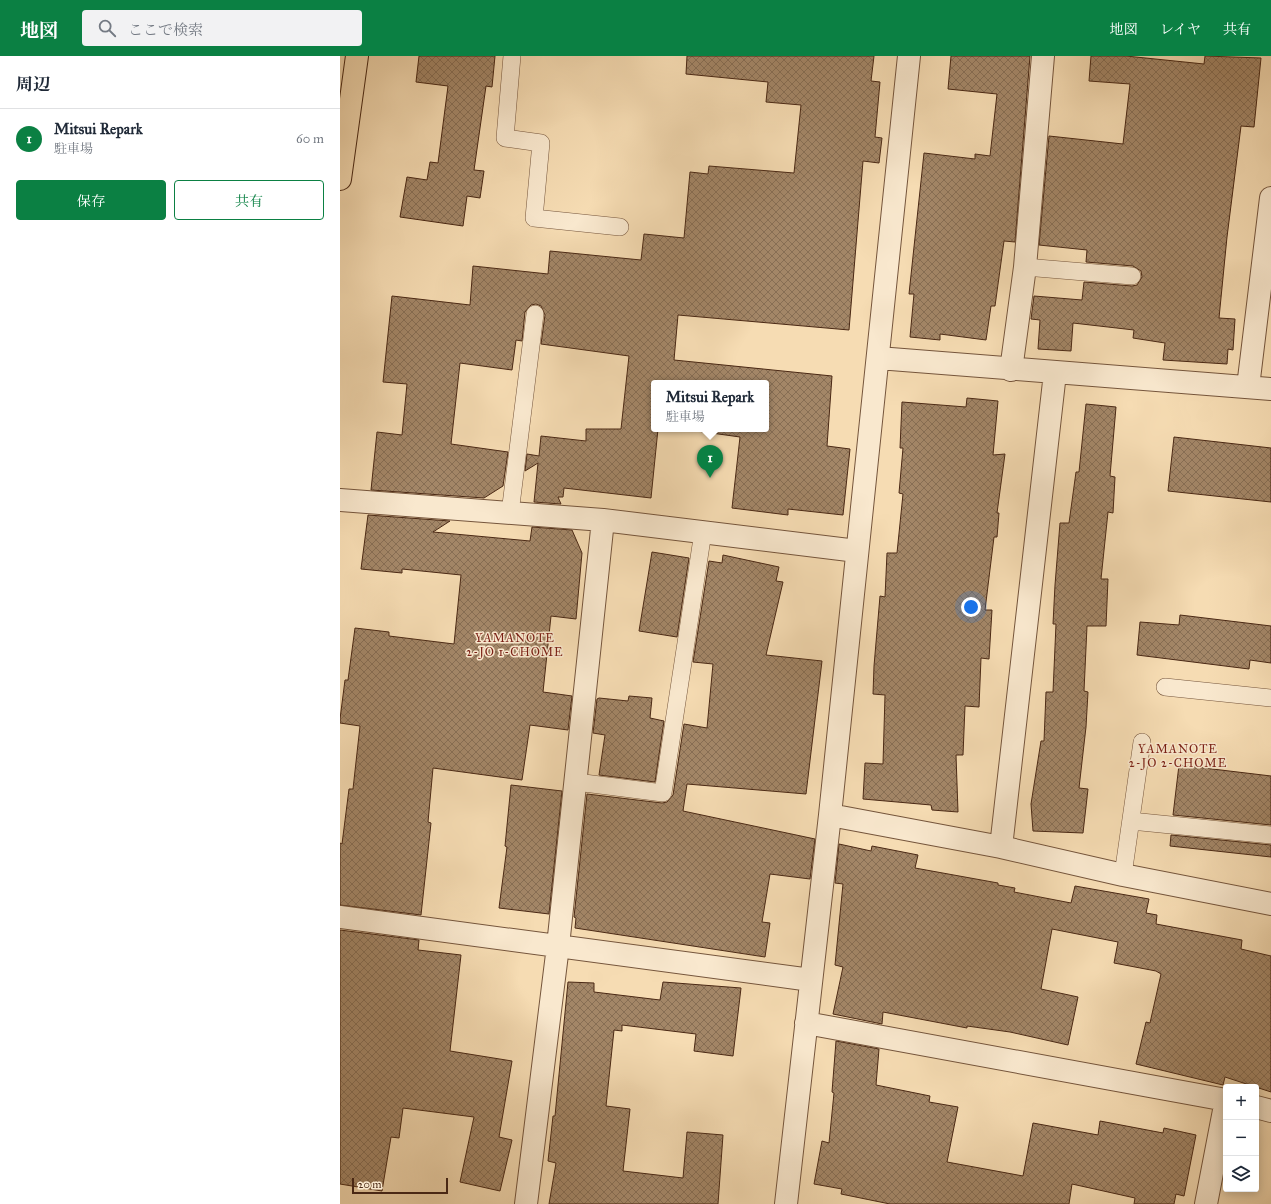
<!DOCTYPE html>
<html lang="ja">
<head>
<meta charset="utf-8">
<style>
	body { margin:0; font-family:"IM FELL Great Primer","Noto Serif JP",serif; background:#f2f2f3; color:#1f2937 }
	.controls { position:absolute; right:12px; bottom:12px; display:grid; overflow:hidden; border-radius:4px; box-shadow:0 2px 10px #0003 }
	.controls button { width:36px; height:36px; display:grid; place-items:center; padding:0; border:0; border-bottom:1px solid #e0e1e3; background:#fff; color:#1f2937; font:20px sans-serif }
	.scale { position:absolute; left:12px; bottom:10px; width:96px; box-sizing:border-box; padding-left:4px; border:2px solid #4a2814; border-top:0; font-size:11px; line-height:14px; white-space:nowrap; color:#4a2814; -webkit-text-stroke:3px #f9e8ce; paint-order:stroke }
	.you { position:absolute; left:631px; top:551px; width:14px; height:14px; margin:-10px; border:3px solid #fff; border-radius:50%; background:#1a73e8; box-shadow:0 0 0 6px #1a73e833 }
	.badge { display:grid; place-items:center; width:26px; height:26px; border-radius:50%; background:#0b8043; color:#fff; font-size:13px; font-weight:700 }
	.pin { position:absolute; translate:-50% -33px; filter:drop-shadow(0 1px 2px #0008) }
	.pin::after { content:''; position:absolute; top:21px; width:14px; height:12px; background:inherit; clip-path:polygon(0 0,100% 0,50% 100%) }
	.popup { position:absolute; left:311px; top:324px; width:118px; height:52px; box-sizing:border-box; display:grid; place-content:center; border-radius:4px; background:#fff; filter:drop-shadow(0 1px 3px #0005); font-size:13px; white-space:nowrap; color:#747a83 }
	.popup b { font-size:15px; color:#1f2937 }
	.popup::after { content:''; position:absolute; left:50%; top:100%; margin-left:-8px; border:8px solid transparent; border-top-color:#fff }
	.list { margin:0; padding:0; list-style:none }
	h2 { display:flex; justify-content:space-between; align-items:center; height:52px; margin:0; padding:0 16px; font-size:17px }
	h2 small { font-size:13px; font-weight:400; color:#747a83 }
	.list li { display:grid; grid-template-columns:26px 1fr auto; gap:12px; align-items:center; box-sizing:border-box; height:60px; padding:0 16px; border-top:1px solid #e0e1e3 }
	.list b { display:block; font-size:15px; white-space:nowrap }
	.list p { margin:0; font-size:13px; white-space:nowrap; color:#747a83 }
	.list em { font-size:13px; font-style:normal; color:#747a83 }
	.actions { display:flex; gap:8px; padding:12px 16px }
	.actions a { flex:1; padding:9px 0; border:1px solid #0b8043; border-radius:4px; text-align:center; font-size:14px; color:#0b8043 }
	.actions .main { background:#0b8043; color:#fff }
	.icon { flex:none; width:22px; height:22px; fill:none; stroke:currentColor; stroke-width:2; stroke-linecap:round; stroke-linejoin:round }
	.map { position:relative; flex:none; width:931px; height:1148px; overflow:hidden }
	header { display:flex; align-items:center; gap:24px; box-sizing:border-box; height:56px; padding:0 20px; background:#0b8043; color:#fff }
	header strong { font-size:19px }
	nav { display:flex; gap:22px; margin-inline-start:auto; font-size:14px }
	.search { width:280px; height:36px; background:#f2f2f3; display:flex; align-items:center; gap:10px; box-sizing:border-box; padding:0 14px; border-radius:4px; color:#747a83; font-size:15px }
	main { display:flex }
	aside { flex:1; background:#fff }
	.map>svg:first-child { display:block }
</style>
</head>
<body>
<header>
<strong>地図</strong>
<div class="search"><svg class="icon" aria-label="search" viewBox="0 0 24 24"><circle cx="10" cy="10" r="6"/><path d="M15 15l6 6"/></svg>ここで検索</div>
<nav><a>地図</a><a>レイヤ</a><a>共有</a></nav>
</header>
<main>
<aside>
<h2>周辺<small></small></h2>
<ul class="list">
<li><span class="badge">1</span><div><b>Mitsui Repark</b><p>駐車場</p></div><em>60 m</em></li>
</ul>
<div class="actions"><a class="main">保存</a><a>共有</a></div>
</aside>
<div class="map">
<svg width="931" height="1148" viewBox="0 0 931 1148">
	<defs>
		<pattern id="building-cross-hatch" width="8" height="8" patternUnits="userSpaceOnUse"><rect width="8" height="8" fill="#a38667"/><path d="M0 0l8 8M0 8l8-8" fill="none" stroke="#876e54"/></pattern>
	</defs>
	<rect width="100%" height="100%" fill="#f6dcb3"/>
	<filter id="stains"><feTurbulence type="fractalNoise" baseFrequency=".005" numOctaves="4"/><feColorMatrix values="0 0 0 0 .2 0 0 0 0 .09 0 0 0 0 .02 0 0 0 .5 -.17"/></filter>
	<radialGradient id="worn" r=".72"><stop offset=".6" stop-color="#630" stop-opacity="0"/><stop offset="1" stop-color="#630" stop-opacity=".3"/></radialGradient>
	<path fill="url(#building-cross-hatch)" stroke="#4a2814" d="M 79,0 L 155,0 L 152,31 L 146,30 L 134,114 L 144,115 L 140,142 L 127,140 L 123,170 L 60,161 L 67,121 L 87,124 L 90,106 L 98,107 L 108,30 L 76,26 Z
		M 347,0 L 534,0 L 531,25 L 540,26 L 535,81 L 542,82 L 539,107 L 523,105 L 509,274 L 338,259 L 334,304 L 492,320 L 487,390 L 510,393 L 503,459 L 448,453 L 448,459 L 392,452 L 400,381 L 343,373 L 426,373 L 426,327 L 314,327 L 314,373 L 318,373 L 311,442 L 224,432 L 223,441 L 218,441 L 221,448 L 194,446 L 198,407 L 185,415 L 187,398 L 199,400 L 201,380 L 246,385 L 246,373 L 281,373 L 289,300 L 201,288 L 205,259 L 201,250 L 196,248 L 191,249 L 185,256 L 182,285 L 176,284 L 172,314 L 120,307 L 111,388 L 168,396 L 163,430 L 144,442 L 31,434 L 37,376 L 62,379 L 67,328 L 43,326 L 52,240 L 130,249 L 133,210 L 208,218 L 210,195 L 301,204 L 304,178 L 344,182 L 350,116 L 368,118 L 369,110 L 454,117 L 461,49 L 426,46 L 428,26 L 346,18 Z
		M 611,0 L 690,0 L 675,186 L 664,185 L 655,250 L 651,250 L 646,284 L 600,278 L 600,284 L 570,281 L 574,238 L 569,238 L 584,97 L 635,103 L 635,98 L 650,100 L 657,38 L 608,33 Z
		M 751,0 L 786,0 L 864,8 L 865,0 L 921,2 L 914,71 L 901,70 L 887,181 L 879,262 L 895,263 L 893,294 L 888,293 L 887,308 L 823,304 L 825,287 L 793,282 L 794,274 L 733,267 L 731,295 L 698,293 L 700,264 L 691,263 L 694,240 L 742,244 L 744,226 L 792,230 L 797,229 L 802,221 L 801,215 L 793,210 L 746,206 L 747,194 L 699,189 L 709,80 L 783,88 L 790,28 L 749,25 Z
		M 627,342 L 658,345 L 653,399 L 665,398 L 657,457 L 659,457 L 657,481 L 654,481 L 645,554 L 652,554 L 649,603 L 641,602 L 639,651 L 625,650 L 623,699 L 616,699 L 618,756 L 592,754 L 591,749 L 523,743 L 525,707 L 543,708 L 545,639 L 533,638 L 534,610 L 540,540 L 545,541 L 547,497 L 557,497 L 563,438 L 559,437 L 563,392 L 560,392 L 562,346 L 626,351 Z
		M 746,348 L 776,351 L 770,420 L 775,421 L 773,457 L 768,456 L 761,523 L 768,523 L 766,570 L 747,570 L 744,635 L 748,636 L 746,671 L 739,732 L 748,733 L 743,777 L 693,775 L 691,748 L 701,685 L 704,685 L 706,636 L 713,636 L 716,568 L 713,568 L 715,529 L 720,467 L 729,467 L 736,416 L 739,416 Z
		M 834,381 L 931,392 L 931,446 L 828,435 Z
		M 28,459 L 110,465 L 93,476 L 190,485 L 192,471 L 232,474 L 242,497 L 236,563 L 211,560 L 203,636 L 232,640 L 228,674 L 190,669 L 182,724 L 93,712 L 88,766 L 91,767 L 81,859 L 0,849 L 0,787 L 2,788 L 9,733 L 13,733 L 20,670 L 0,667 L 0,663 L 5,624 L 8,624 L 15,572 L 49,576 L 49,580 L 114,588 L 121,519 L 62,513 L 62,517 L 21,513 Z
		M 312,496 L 349,502 L 337,581 L 299,575 Z
		M 383,499 L 439,511 L 436,525 L 443,526 L 426,599 L 482,605 L 466,738 L 347,728 L 343,755 L 475,783 L 470,823 L 430,818 L 422,866 L 430,867 L 425,901 L 235,872 L 236,862 L 234,861 L 247,738 L 322,747 L 327,746 L 333,739 L 344,668 L 367,672 L 373,608 L 353,606 L 369,505 L 382,507 Z
		M 840,559 L 931,570 L 931,607 L 910,604 L 909,613 L 797,599 L 800,566 L 839,569 Z
		M 289,640 L 312,642 L 310,662 L 324,665 L 315,726 L 259,719 L 265,679 L 253,677 L 257,643 L 259,642 L 288,645 Z
		M 839,709 L 931,720 L 931,769 L 833,759 Z
		M 171,729 L 222,735 L 209,858 L 159,852 L 167,791 L 165,790 Z
		M 831,779 L 931,789 L 931,801 L 830,790 Z
		M 499,788 L 531,795 L 532,790 L 578,799 L 575,812 L 658,827 L 658,829 L 675,832 L 674,836 L 731,847 L 735,830 L 809,843 L 806,857 L 817,859 L 816,868 L 902,884 L 901,893 L 931,900 L 931,1036 L 885,1021 L 883,1029 L 796,1008 L 806,966 L 810,967 L 821,918 L 816,915 L 774,907 L 778,886 L 712,873 L 701,933 L 738,941 L 728,989 L 670,976 L 627,970 L 627,972 L 543,956 L 542,968 L 493,958 L 503,911 L 495,909 L 503,828 L 495,827 Z
		M 0,874 L 79,884 L 78,894 L 121,899 L 110,995 L 172,1005 L 159,1081 L 172,1084 L 160,1135 L 120,1126 L 134,1061 L 63,1052 L 59,1082 L 51,1081 L 42,1135 L 0,1128 Z
		M 228,926 L 254,927 L 254,936 L 320,944 L 323,926 L 401,932 L 393,1000 L 354,995 L 356,978 L 282,969 L 282,975 L 274,974 L 266,1050 L 290,1053 L 283,1115 L 343,1122 L 347,1076 L 383,1079 L 378,1148 L 209,1148 L 216,1107 L 208,1105 L 213,1060 L 215,1060 Z
		M 496,985 L 539,993 L 536,1029 L 590,1040 L 589,1046 L 618,1051 L 607,1106 L 683,1120 L 693,1067 L 758,1079 L 760,1065 L 823,1077 L 824,1072 L 856,1079 L 844,1140 L 836,1138 L 834,1148 L 794,1148 L 795,1142 L 732,1128 L 729,1148 L 550,1148 L 501,1138 L 502,1133 L 474,1128 L 482,1085 L 489,1087 L 494,1037 L 492,1036 Z"/>
	<g fill="none" stroke-linecap="round" stroke-linejoin="round">
		<defs>
			<path id="lane" d="M 172,0 L 165,82 L 201,87 L 194,162 L 280,171
				M 685,211 L 792,220
				M 170,457 L 195,258
				M 825,631 L 931,642
				M 236,726 L 323,737 L 363,476
				M 791,765 L 931,779
				M 783,819 L 802,686"/>
			<path id="street" d="M 538,302 L 931,333
				M 671,314 L 685,211 L 703,0
				M 908,331 L 931,142
				M 0,444 L 263,464 L 517,495
				M 490,759 L 661,791 L 783,819 L 931,848
				M 661,791 L 715,317
				M 0,861 L 471,924
				M 466,967 L 886,1044 L 866,1148
				M 916,1051 L 931,1055
				M 186,1148 L 218,890 L 263,464
				M 446,1148 L 490,759 L 569,0"/>
			<path id="primary" d="M 0,123 L 17,0"/>
		</defs>
		<use href="#lane" stroke="#75553c" stroke-width="18"/>
		<use href="#street" stroke="#75553c" stroke-width="24"/>
		<use href="#primary" stroke="#4a2814" stroke-width="24"/>
		<use href="#lane" stroke="#f9e8ce" stroke-width="17"/>
		<use href="#street" stroke="#f9e8ce" stroke-width="22"/>
		<use href="#primary" stroke="#f6dcb3" stroke-width="22"/>
	</g>
	<g text-anchor="middle" dominant-baseline="central" stroke-width="3" stroke-linejoin="round" paint-order="stroke">
		<g font-size="12" letter-spacing="1" fill="#7a1f14" stroke="#f9e8ce">
			<text x="175" y="582">YAMANOTE<tspan x="175" dy="14">2-JO 1-CHOME</tspan></text>
			<text x="838" y="693">YAMANOTE<tspan x="838" dy="14">2-JO 2-CHOME</tspan></text>
		</g>
	</g>
	<rect width="100%" height="100%" filter="url(#stains)"/>
	<rect width="100%" height="100%" fill="url(#worn)"/>
</svg>
<div class="controls">
<button>+</button>
<button>−</button>
<button><svg class="icon" aria-label="layers" viewBox="0 0 24 24"><path d="M12 4l9 5-9 5-9-5zM3 14l9 5 9-5"/></svg></button>
</div>
<div class="scale">20 m</div>
<div class="you"></div>
<div class="pin badge" style="left:370px;top:422px">1</div>
<div class="popup"><b>Mitsui Repark</b>駐車場</div>
</div>
</main>
</body>
</html>
